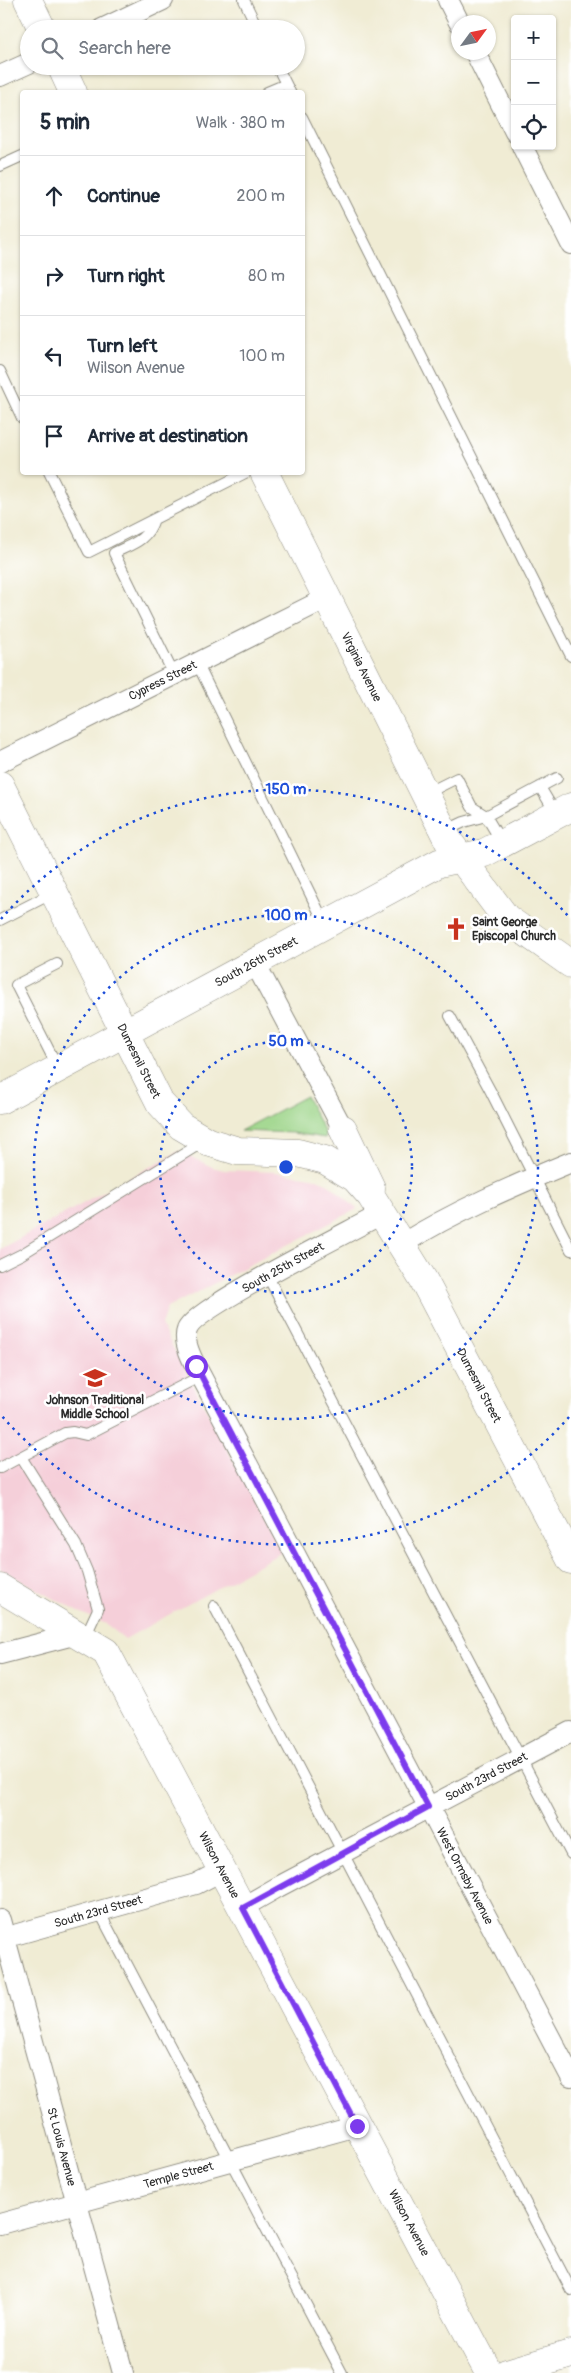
<!DOCTYPE html>
<html lang="en">
<head>
<meta charset="utf-8">
<style>
	body { margin:0; font-family:Pangolin,sans-serif; background:#f2f2f3; color:#1f2937 }
	.controls { position:absolute; right:15px; top:15px; display:grid; overflow:hidden; border-radius:5px; box-shadow:0 1px 4px #0004 }
	.controls button { width:45px; height:45px; display:grid; place-items:center; padding:0; border:0; border-bottom:1px solid #e0e1e3; background:#fff; color:#1f2937; font:25px sans-serif }
	.compass { position:absolute; left:451px; top:15px; width:45px; height:45px; border-radius:50%; background:#fff; box-shadow:0 1px 4px #0004; rotate:57deg }
	.stop { position:absolute; width:15px; height:15px; margin:-11px; border:4px solid #7c3aed; border-radius:50%; background:#fff }
	.stop.end { background:#7c3aed; border-color:#fff; box-shadow:0 1px 5px #0008 }
	.list { margin:0; padding:0; list-style:none }
	h2 { display:flex; justify-content:space-between; align-items:center; height:65px; margin:0; padding:0 20px; font-size:21px }
	h2 small { font-size:16px; font-weight:400; color:#747a83 }
	.list li { display:grid; grid-template-columns:32px 1fr auto; gap:15px; align-items:center; box-sizing:border-box; height:80px; padding:0 20px; border-top:1px solid #e0e1e3 }
	.list b { display:block; font-size:19px; white-space:nowrap }
	.list p { margin:0; font-size:16px; white-space:nowrap; color:#747a83 }
	.list em { font-size:16px; font-style:normal; color:#747a83 }
	.icon { flex:none; width:28px; height:28px; fill:none; stroke:currentColor; stroke-width:2; stroke-linecap:round; stroke-linejoin:round }
	.map { position:relative; flex:none; width:571px; height:2373px; overflow:hidden }
	.search { position:absolute; background:#fff; box-shadow:0 1px 4px #0004; left:20px; top:20px; width:285px; height:55px; display:flex; align-items:center; gap:12px; box-sizing:border-box; padding:0 18px; border-radius:28px; color:#747a83; font-size:19px }
	.panel { position:absolute; background:#fff; box-shadow:0 1px 4px #0004; left:20px; top:90px; width:285px; height:385px; border-radius:5px }
	.map>svg:first-child { display:block }
</style>
</head>
<body>
<div class="map">
<svg width="571" height="2373" viewBox="0 0 571 2373">
	<rect width="100%" height="100%" fill="#fff"/>
	<filter id="ink" filterUnits="userSpaceOnUse"><feTurbulence type="fractalNoise" baseFrequency=".02" numOctaves="2"/><feDisplacementMap in="SourceGraphic" scale="10" xChannelSelector="R" yChannelSelector="G"/><feConvolveMatrix kernelMatrix="1 2 1 2 8 2 1 2 1" color-interpolation-filters="sRGB"/></filter>
	<filter id="wash" filterUnits="userSpaceOnUse"><feTurbulence type="fractalNoise" baseFrequency=".0096" numOctaves="4" result="noise"/><feDisplacementMap in="SourceGraphic" scale="20" xChannelSelector="R" yChannelSelector="G"/><feGaussianBlur stdDeviation="1.12" result="paint"/><feColorMatrix in="noise" values="0 0 0 0 0 0 0 0 0 0 0 0 0 0 0 0 0 1.4 0 .05"/><feComposite in="paint" operator="in"/></filter>
	<g filter="url(#wash)">
		<rect width="100%" height="100%" fill="#f0ecd4"/>
		<path fill="#f5cfd9" d="M 179,1151 L 212,1167 L 224,1170 L 276,1172 L 312,1177 L 329,1184 L 357,1209 L 167,1308 L 161,1325 L 282,1552 L 125,1639 L 106,1624 L 77,1611 L 0,1569 L 0,1249 Z"/>
		<path fill="#9bd487" stroke="#638059" d="M 306,1096 L 326,1135 L 325,1138 L 293,1133 L 240,1131 Z"/>
	</g>
	<g filter="url(#ink)">
		<g fill="none" stroke-linecap="round" stroke-linejoin="round">
			<defs>
				<path id="lane" d="M 244,0 L 258,29
					M 277,66 L 290,92
					M 267,92 L 286,84
					M 302,117 L 571,656
					M 0,166 L 22,156
					M 0,371 L 22,418
					M 49,472 L 89,552 L 247,472
					M 154,519 C 147,541 132,544 114,553 L 174,675
					M 197,663 L 325,924
					M 540,787 L 556,814
					M 425,794 L 457,778 L 472,807 L 486,816 L 502,843
					M 445,831 L 464,822 L 486,816 L 557,778
					M 0,920 L 53,893
					M 57,964 L 16,985 L 58,1068
					M 450,1016 L 491,1092 L 571,1250
					M 0,1265 L 22,1254 L 203,1142
					M 267,1275 L 571,1854
					M 21,1457 L 76,1545 L 87,1571 L 98,1609 L 85,1637
					M 0,1468 L 65,1433 L 73,1432 L 86,1435 L 201,1376
					M 214,1606 L 571,2290
					M 99,1911 L 342,2373"/>
				<g id="street">
					<path d="M 448,0 L 459,22"/>
					<path d="M 102,29 L 163,0"/>
					<path d="M 475,52 L 515,132"/>
					<path d="M 0,76 L 29,63"/>
					<path d="M 522,146 L 571,244"/>
					<path id="s1" d="M 0,762 L 327,598"/>
					<path d="M 255,963 L 343,1129"/>
					<path id="s2" d="M 383,1213 C 353,1230 194,1308 187,1330 C 182,1343 195,1365 201,1376 L 571,2077"/>
					<path d="M 402,1244 C 455,1211 513,1186 571,1162"/>
					<path d="M 0,1654 L 77,1634"/>
					<path id="s3" d="M 243,1907 L 278,1887 L 571,1732"/>
					<path id="s4" d="M 0,1920 L 123,2373"/>
					<path id="s5" d="M 0,1939 L 196,1884 L 223,1870"/>
					<path id="s6" d="M 0,2224 L 357,2126"/>
				</g>
				<g id="secondary">
					<path d="M 28,0 L 42,29"/>
					<path d="M 61,66 L 73,92"/>
					<path id="s7" d="M 264,472 L 449,842 L 506,918 L 571,964"/>
					<path id="s8" d="M 0,785 L 160,1103 L 181,1126 L 208,1142 L 238,1151 L 298,1153 L 325,1160 L 355,1178 L 371,1196 L 424,1281 L 571,1560"/>
					<path id="s9" d="M 0,1100 L 439,863 L 484,853 L 571,807"/>
					<path d="M 343,1129 L 371,1188"/>
					<path id="s10" d="M 0,1588 L 106,1652 L 489,2373"/>
				</g>
				<path id="primary" d="M 507,2373 L 571,2354"/>
			</defs>
			<use href="#lane" stroke="#8e8c80" stroke-width="12"/>
			<use href="#street" stroke="#8e8c80" stroke-width="22"/>
			<use href="#secondary" stroke="#8e8c80" stroke-width="29"/>
			<use href="#primary" stroke="#8e8c80" stroke-width="29"/>
			<use href="#lane" stroke="#fff" stroke-width="10"/>
			<use href="#street" stroke="#fff" stroke-width="20"/>
			<use href="#secondary" stroke="#fff" stroke-width="28"/>
			<use href="#primary" stroke="#fff" stroke-width="28"/>
		</g>
	</g>
	<g fill="none" stroke-linecap="round" stroke-linejoin="round" filter="url(#ink)">
		<path stroke="#7c3aed" stroke-width="6" d="M 196,1366 L 428,1807 L 243,1908 L 357,2126"/>
	</g>
	<g fill="none" stroke="#1d4ed8" stroke-width="2.5" stroke-dasharray="2.5 5">
		<circle cx="286" cy="1167" r="126"/>
		<circle cx="286" cy="1167" r="252"/>
		<path d="M569 1417A378 378 0 0 1 1 1415M1 919A378 378 0 0 1 569 917"/>
	</g>
	<defs>
		<symbol id="church-bare" viewBox="-9 -9 18 18"><path d="M-1.2-6h2.4v3.5h3.3v2.4h-3.3V6h-2.4V-.1h-3.3v-2.4h3.3Z" fill="#c8321e" stroke="#fff" stroke-width="2.5" paint-order="stroke"/></symbol>
		<symbol id="school-bare" viewBox="-9 -9 18 18"><path d="M0-5L7-2L0 1L-7-2ZM-4 1L0 2.5L4 1V4Q0 6-4 4Z" fill="#c8321e" stroke="#fff" stroke-width="2.5" paint-order="stroke"/></symbol>
	</defs>
	<g fill-rule="evenodd">
		<use href="#church-bare" x="440" y="913" width="32" height="32"/>
		<use href="#school-bare" x="79" y="1362" width="32" height="32"/>
	</g>
	<g text-anchor="middle" dominant-baseline="central" stroke-width="5" stroke-linejoin="round" paint-order="stroke">
		<g font-size="12" fill="#2b2b2b" stroke="#fff">
			<text stroke="none"><textPath href="#s7" startOffset="218">Virginia Avenue</textPath></text>
			<text stroke="none"><textPath href="#s1" startOffset="182">Cypress Street</textPath></text>
			<text stroke="none"><textPath href="#s9" startOffset="291">South 26th Street</textPath></text>
			<text stroke="none"><textPath href="#s8" startOffset="309">Dumesnil Street</textPath></text>
			<text transform="translate(283 1268) rotate(-29)">South 25th Street</text>
			<text stroke="none"><textPath href="#s8" startOffset="815">Dumesnil Street</textPath></text>
			<text stroke="none"><textPath href="#s3" startOffset="276">South 23rd Street</textPath></text>
			<text stroke="none"><textPath href="#s10" startOffset="365">Wilson Avenue</textPath></text>
			<text stroke="none"><textPath href="#s2" startOffset="844">West Ormsby Avenue</textPath></text>
			<text stroke="none"><textPath href="#s5" startOffset="102">South 23rd Street</textPath></text>
			<text stroke="none"><textPath href="#s4" startOffset="235">St Louis Avenue</textPath></text>
			<text stroke="none"><textPath href="#s6" startOffset="185">Temple Street</textPath></text>
			<text stroke="none"><textPath href="#s10" startOffset="770">Wilson Avenue</textPath></text>
		</g>
		<g font-size="12" font-weight="bold" fill="#2b2b2b" stroke="#fff" text-anchor="start">
			<text x="472" y="922">Saint George<tspan x="472" dy="14">Episcopal Church</tspan></text>
			<text x="95" y="1400" text-anchor="middle">Johnson Traditional<tspan x="95" dy="14">Middle School</tspan></text>
		</g>
	</g>
	<circle cx="286" cy="1167" r="8" fill="#1d4ed8" stroke="#fff" stroke-width="2.5"/>
	<g font-size="15" text-anchor="middle" font-weight="bold" fill="#1d4ed8" stroke="#fff" stroke-width="5" stroke-linejoin="round" paint-order="stroke">
		<text x="286" y="794">150 m</text>
		<text x="286" y="920">100 m</text>
		<text x="286" y="1046">50 m</text>
	</g>
</svg>
<div class="controls">
<button>+</button>
<button>−</button>
<button><svg class="icon" aria-label="locate" viewBox="0 0 24 24"><circle cx="12" cy="12" r="6"/><path d="M12 2v4M12 18v4M2 12h4M18 12h4"/></svg></button>
</div>
<svg class="compass" viewBox="-18 -18 36 36"><path d="M0-13l5 13h-10z" fill="#e53935"/><path d="M0 13l5-13h-10z" fill="#747a83"/></svg>
<div class="stop" style="left:196px;top:1366px"></div>
<div class="stop end" style="left:357px;top:2126px"></div>
<div class="search"><svg class="icon" aria-label="search" viewBox="0 0 24 24"><circle cx="10" cy="10" r="6"/><path d="M15 15l6 6"/></svg>Search here</div>
<section class="panel">
<h2>5 min<small>Walk · 380 m</small></h2>
<ul class="list">
<li><svg class="icon" aria-label="ahead" viewBox="0 0 24 24"><path d="M12 20V5M6 11l6-6 6 6"/></svg><div><b>Continue</b></div><em>200 m</em></li>
<li><svg class="icon" aria-label="right" viewBox="0 0 24 24"><path d="M7 20v-9h11M14 6l5 5-5 5"/></svg><div><b>Turn right</b></div><em>80 m</em></li>
<li><svg class="icon" aria-label="left" viewBox="0 0 24 24"><path d="M17 20v-9H6M10 6l-5 5 5 5"/></svg><div><b>Turn left</b><p>Wilson Avenue</p></div><em>100 m</em></li>
<li><svg class="icon" aria-label="arrive" viewBox="0 0 24 24"><path d="M6 21V4h12l-3 4 3 4H6"/></svg><div><b>Arrive at destination</b></div></li>
</ul>
</section>
</div>
</body>
</html>
